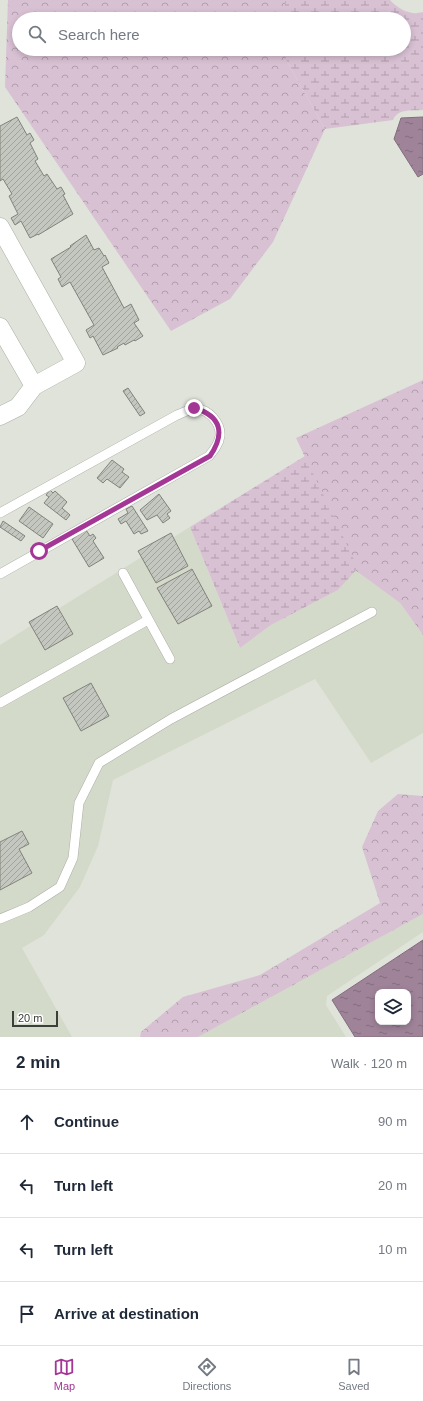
<!DOCTYPE html>
<html lang="en">
<head>
<meta charset="utf-8">
<style>
	body { margin:0; font-family:Arial,sans-serif; background:#f6f6f7; color:#1f2937 }
	.controls { position:absolute; right:12px; bottom:12px; display:grid; overflow:hidden; border-radius:8px; box-shadow:0 2px 6px #0003 }
	.controls button { width:36px; height:36px; display:grid; place-items:center; padding:0; border:0; border-bottom:1px solid #e0e1e3; background:#fff; color:#1f2937; font:20px sans-serif }
	.scale { position:absolute; left:12px; bottom:10px; width:46px; box-sizing:border-box; padding-left:4px; border:2px solid #3c3e3a; border-top:0; font-size:11px; line-height:14px; white-space:nowrap; color:#3c3e3a; -webkit-text-stroke:3px #fff; paint-order:stroke }
	.stop { position:absolute; width:12px; height:12px; margin:-9px; border:3px solid #a43796; border-radius:50%; background:#fff }
	.stop.end { background:#a43796; border-color:#fff; box-shadow:0 1px 4px #0008 }
	.list { margin:0; padding:0; list-style:none }
	h2 { display:flex; justify-content:space-between; align-items:center; height:52px; margin:0; padding:0 16px; font-size:17px }
	h2 small { font-size:13px; font-weight:400; color:#747a83 }
	.list li { display:grid; grid-template-columns:26px 1fr auto; gap:12px; align-items:center; box-sizing:border-box; height:64px; padding:0 16px; border-top:1px solid #e0e1e3 }
	.list b { display:block; font-size:15px; white-space:nowrap }
	.list em { font-size:13px; font-style:normal; color:#747a83 }
	.icon { flex:none; width:22px; height:22px; fill:none; stroke:currentColor; stroke-width:2; stroke-linecap:round; stroke-linejoin:round }
	.map { position:relative; flex:none; width:423px; height:1037px; overflow:hidden }
	.search { position:absolute; background:#fff; box-shadow:0 2px 6px #0003; left:12px; right:12px; top:12px; height:44px; display:flex; align-items:center; gap:10px; box-sizing:border-box; padding:0 14px; border-radius:22px; color:#747a83; font-size:15px }
	.sheet { height:308px; background:#fff }
	nav { display:flex; justify-content:space-around; align-items:center; box-sizing:border-box; height:56px; border-top:1px solid #e0e1e3; background:#fff; font-size:11px; color:#747a83 }
	nav a { display:grid; justify-items:center; gap:2px }
	nav .on { color:#a43796 }
	.map>svg:first-child { display:block }
</style>
</head>
<body>
<div class="map">
<svg width="423" height="1037" viewBox="0 0 423 1037">
	<defs>
		<pattern id="forest-crowns" width="20" height="18" patternUnits="userSpaceOnUse"><rect width="20" height="18" fill="#d9c1d4"/><path d="M2 6a3 3 0 1 1 6 0M12 15a3 3 0 1 1 6 0" fill="none" stroke="#b19ead"/></pattern>
		<pattern id="wetland-marsh" width="20" height="14" patternUnits="userSpaceOnUse"><rect width="20" height="14" fill="#d9c1d4"/><path d="M1 5h8M5 5V1M11 12h8M15 12V8" fill="none" stroke="#b19ead"/></pattern>
		<pattern id="water-ripples" width="26" height="14" patternUnits="userSpaceOnUse"><rect width="26" height="14" fill="#9f8399"/><path d="M2 4q2-2 4 0t4 0M15 11q2-2 4 0t4 0" fill="none" stroke="#836d7e"/></pattern>
		<pattern id="building-hatch" width="6" height="6" patternUnits="userSpaceOnUse"><rect width="6" height="6" fill="#c4c7bf"/><path d="M-1 1l2-2M0 6l6-6M5 7l2-2" fill="none" stroke="#a0a39c"/></pattern>
	</defs>
	<rect width="100%" height="100%" fill="#dfe3da"/>
	<path fill="#d4daca" d="M 190,527 L 240,648 L 271,625 L 338,590 L 355,570 L 400,603 L 423,635 L 423,733 L 371,763 L 315,679 L 113,780 L 98,846 L 80,887 L 44,935 L 22,948 L 72,1037 L 0,1037 L 0,645 Z
		M 423,914 L 423,932 L 327,996 L 326,1005 L 346,1037 L 198,1037 Z"/>
	<path fill="url(#forest-crowns)" d="M 8,0 L 285,0 L 285,19 L 19,19 L 19,49 L 285,49 L 285,58 L 325,129 L 273,242 L 230,299 L 171,331 L 5,87 Z
		M 423,380 L 423,635 L 400,603 L 355,570 L 357,568 L 296,438 Z
		M 398,794 L 423,796 L 423,914 L 198,1037 L 140,1037 L 141,1032 L 183,997 L 260,975 L 380,903 L 362,847 L 378,811 Z"/>
	<path fill="url(#wetland-marsh)" d="M 285,0 L 390,0 C 398,9 411,16 423,12 L 423,110 C 412,111 398,108 393,120 L 325,129 L 285,58 L 285,49 L 404,49 L 404,19 L 285,19 Z
		M 305,456 L 358,568 L 338,590 L 271,625 L 240,648 L 190,527 Z"/>
	<path fill="url(#water-ripples)" stroke="#816e7c" fill-rule="evenodd" d="M 423,117 L 423,174 L 418,177 L 394,139 L 401,118 Z
		M 423,940 L 423,1037 L 355,1037 L 332,1000 ZM 378,992 L 408,992 L 408,1022 L 378,1022 Z"/>
	<path fill="url(#building-hatch)" stroke="#80837b" d="M 17,117 L 27,135 L 30,133 L 34,140 L 30,143 L 38,159 L 35,161 L 44,176 L 47,174 L 57,189 L 61,187 L 65,194 L 63,195 L 73,214 L 38,235 L 38,234 L 30,238 L 21,221 L 15,225 L 11,218 L 18,214 L 9,196 L 12,194 L 3,179 L 0,181 L 0,126 Z
		M 86,235 L 94,250 L 99,248 L 104,256 L 105,255 L 109,263 L 102,267 L 124,308 L 131,304 L 139,320 L 134,323 L 143,336 L 135,341 L 134,340 L 125,345 L 124,343 L 117,347 L 118,348 L 103,355 L 93,336 L 90,338 L 86,330 L 94,325 L 70,282 L 62,287 L 58,279 L 61,277 L 51,259 L 71,247 L 70,246 Z
		M 128,388 L 145,413 L 140,416 L 123,391 Z
		M 112,460 L 124,469 L 122,472 L 129,477 L 120,488 L 107,479 L 103,483 L 97,478 Z
		M 50,490 L 53,493 L 55,491 L 67,502 L 62,508 L 70,515 L 66,520 L 44,503 L 49,497 L 46,495 Z
		M 159,494 L 171,511 L 167,514 L 170,518 L 163,523 L 157,515 L 147,520 L 140,510 Z
		M 132,506 L 148,531 L 141,534 L 139,531 L 134,534 L 126,521 L 121,524 L 118,519 L 128,513 L 126,509 Z
		M 29,507 L 53,524 L 43,538 L 19,521 Z
		M 3,521 L 25,536 L 21,541 L 0,527 Z
		M 86,530 L 90,536 L 93,534 L 96,538 L 93,541 L 104,558 L 89,567 L 72,539 Z
		M 171,533 L 188,566 L 156,583 L 138,551 Z
		M 192,569 L 212,606 L 178,624 L 157,588 Z
		M 57,606 L 73,634 L 45,650 L 29,622 Z
		M 91,683 L 109,716 L 81,731 L 63,698 Z
		M 22,831 L 29,844 L 19,849 L 32,873 L 0,890 L 0,842 Z"/>
	<g fill="none" stroke-linecap="round" stroke-linejoin="round">
		<defs>
			<path id="service" d="M 0,513 L 177,415 C 182,413 190,409 195,409 C 208,408 221,423 220,436 C 219,444 214,450 209,456 L 0,574
				M 123,573 L 170,659
				M 0,703 L 148,620
				M 0,919 L 29,907 L 60,887 L 73,858 L 79,803 L 99,763 L 171,719 L 372,612"/>
			<path id="minor" d="M 0,227 L 76,363 L 34,386
				M 0,327 L 34,386 L 18,407 L 0,416"/>
		</defs>
		<use href="#service" stroke="#abaea6" stroke-width="10"/>
		<use href="#minor" stroke="#abaea6" stroke-width="19"/>
		<use href="#service" stroke="#fff" stroke-width="9"/>
		<use href="#minor" stroke="#fff" stroke-width="18"/>
	</g>
	<g fill="none" stroke-linecap="round" stroke-linejoin="round">
		<path stroke="#a43796" stroke-width="5" d="M 39,551 L 210,456 C 225,434 222,416 194,408"/>
	</g>
</svg>
<div class="controls">
<button><svg class="icon" aria-label="layers" viewBox="0 0 24 24"><path d="M12 4l9 5-9 5-9-5zM3 14l9 5 9-5"/></svg></button>
</div>
<div class="scale">20 m</div>
<div class="stop" style="left:39px;top:551px"></div>
<div class="stop end" style="left:194px;top:408px"></div>
<div class="search"><svg class="icon" aria-label="search" viewBox="0 0 24 24"><circle cx="10" cy="10" r="6"/><path d="M15 15l6 6"/></svg>Search here</div>
</div>
<section class="sheet">
<h2>2 min<small>Walk · 120 m</small></h2>
<ul class="list">
<li><svg class="icon" aria-label="ahead" viewBox="0 0 24 24"><path d="M12 20V5M6 11l6-6 6 6"/></svg><div><b>Continue</b></div><em>90 m</em></li>
<li><svg class="icon" aria-label="left" viewBox="0 0 24 24"><path d="M17 20v-9H6M10 6l-5 5 5 5"/></svg><div><b>Turn left</b></div><em>20 m</em></li>
<li><svg class="icon" aria-label="left" viewBox="0 0 24 24"><path d="M17 20v-9H6M10 6l-5 5 5 5"/></svg><div><b>Turn left</b></div><em>10 m</em></li>
<li><svg class="icon" aria-label="arrive" viewBox="0 0 24 24"><path d="M6 21V4h12l-3 4 3 4H6"/></svg><div><b>Arrive at destination</b></div></li>
</ul>
</section>
<nav>
<a class="on"><svg class="icon" aria-label="map" viewBox="0 0 24 24"><path d="M3 6l6-2 6 2 6-2v14l-6 2-6-2-6 2zM9 4v14M15 6v14"/></svg>Map</a>
<a><svg class="icon" aria-label="directions" viewBox="0 0 24 24"><path d="M12 3l9 9-9 9-9-9zM9 14v-3h6M13 9l2 2-2 2"/></svg>Directions</a>
<a><svg class="icon" aria-label="saved" viewBox="0 0 24 24"><path d="M7 4h10v16l-5-4-5 4z"/></svg>Saved</a>
</nav>
</body>
</html>
